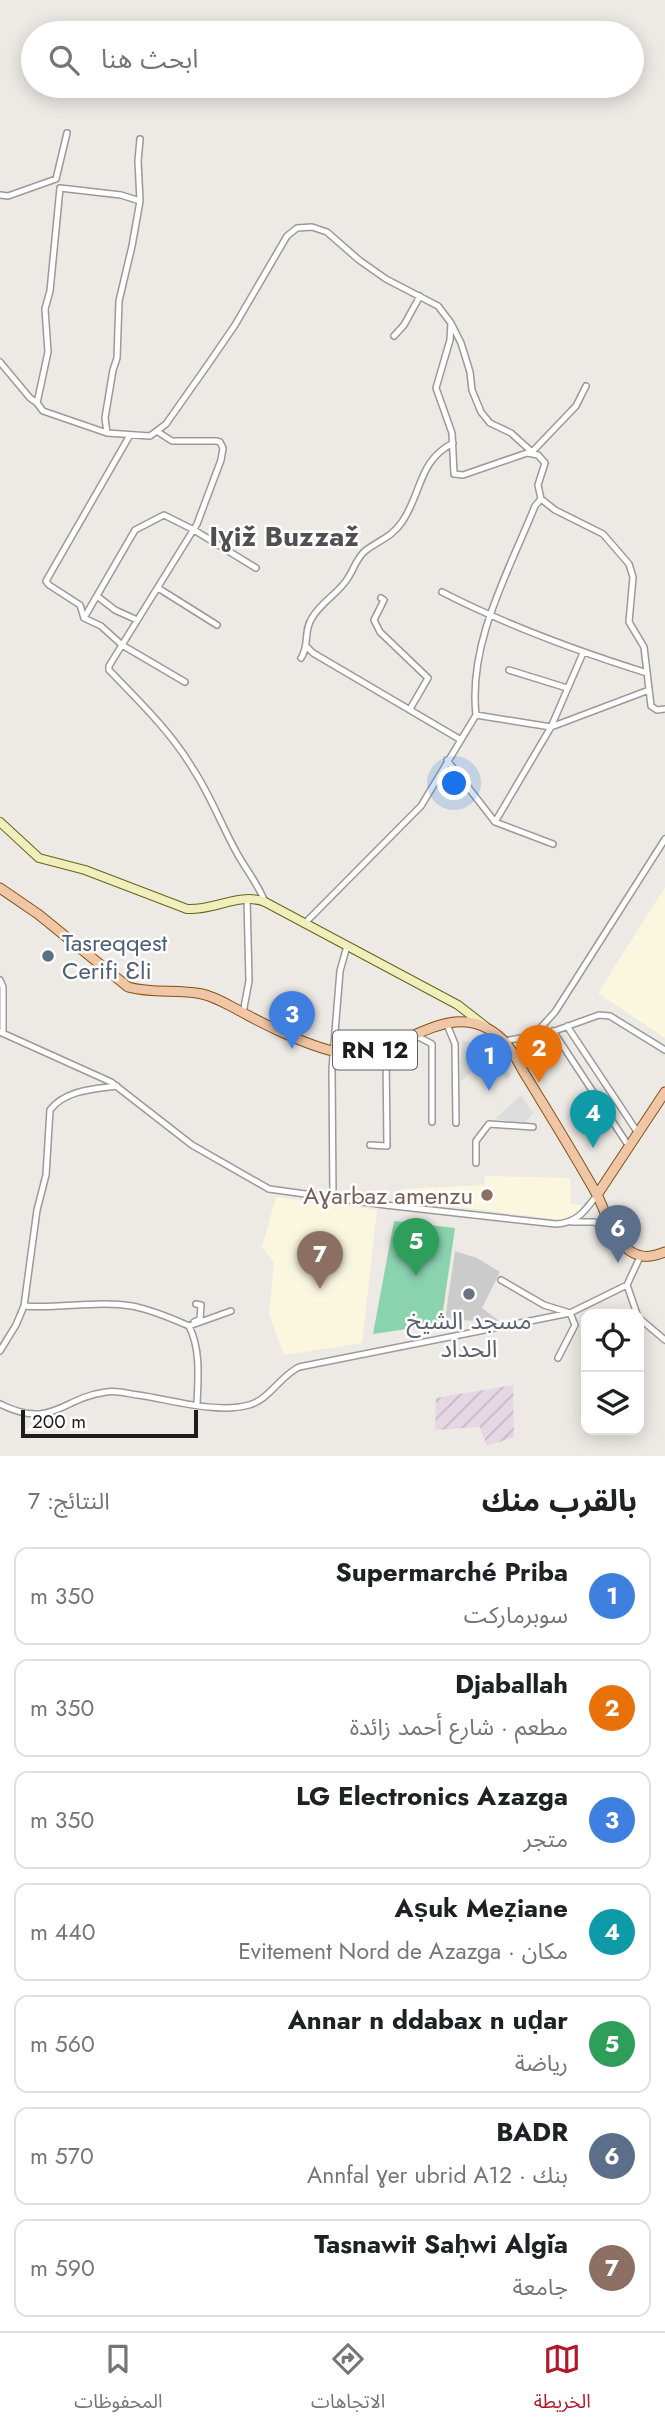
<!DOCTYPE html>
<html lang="ar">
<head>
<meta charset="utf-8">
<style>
	body { margin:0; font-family:Jost,"Noto Sans Arabic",sans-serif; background:#f6f6f6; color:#202124; direction:rtl }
	.controls { position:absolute; right:21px; bottom:21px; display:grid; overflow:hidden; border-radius:14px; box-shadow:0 4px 18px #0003 }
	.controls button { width:63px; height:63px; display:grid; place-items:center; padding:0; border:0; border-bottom:2px solid #e0e0e0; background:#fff; color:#202124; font:35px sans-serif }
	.scale { position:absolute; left:21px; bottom:18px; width:177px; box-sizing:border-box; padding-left:7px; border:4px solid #1d1d1d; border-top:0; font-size:19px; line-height:24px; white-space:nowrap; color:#1d1d1d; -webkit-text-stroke:5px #fff; paint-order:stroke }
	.you { position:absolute; left:455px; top:784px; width:24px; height:24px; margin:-18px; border:5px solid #fff; border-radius:50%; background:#1a73e8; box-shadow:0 0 0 10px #1a73e833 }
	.badge { display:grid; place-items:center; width:46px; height:46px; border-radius:50%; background:#b1182a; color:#fff; font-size:23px; font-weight:700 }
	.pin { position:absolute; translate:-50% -58px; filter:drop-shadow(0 2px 4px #0008) }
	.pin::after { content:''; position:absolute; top:37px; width:24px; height:21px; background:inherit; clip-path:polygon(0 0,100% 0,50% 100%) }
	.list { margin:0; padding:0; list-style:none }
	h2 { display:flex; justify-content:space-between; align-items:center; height:91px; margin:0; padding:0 28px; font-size:30px }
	h2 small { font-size:23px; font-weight:400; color:#757577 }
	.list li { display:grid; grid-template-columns:46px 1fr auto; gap:21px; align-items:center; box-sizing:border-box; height:98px; margin:0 14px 14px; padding:0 14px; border:2px solid #e0e0e0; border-radius:14px }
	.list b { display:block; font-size:26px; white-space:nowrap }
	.list p { margin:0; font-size:23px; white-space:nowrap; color:#757577 }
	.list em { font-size:23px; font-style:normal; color:#757577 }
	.icon { flex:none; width:38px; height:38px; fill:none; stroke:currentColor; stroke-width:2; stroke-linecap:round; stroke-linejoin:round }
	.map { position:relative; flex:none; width:665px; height:1456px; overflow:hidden; direction:ltr }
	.search { position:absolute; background:#fff; box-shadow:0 4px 18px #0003; left:21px; right:21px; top:21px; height:77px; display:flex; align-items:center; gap:18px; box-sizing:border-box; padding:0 24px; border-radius:38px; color:#757577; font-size:26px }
	.sheet { height:875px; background:#fff }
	nav { display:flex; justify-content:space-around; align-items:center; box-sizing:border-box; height:98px; border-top:2px solid #e0e0e0; background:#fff; font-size:19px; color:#757577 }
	nav a { display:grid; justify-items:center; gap:4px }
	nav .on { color:#b1182a }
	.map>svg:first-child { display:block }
</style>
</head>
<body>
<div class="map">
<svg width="665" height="1456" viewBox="0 0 665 1456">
	<defs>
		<pattern id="industrial-furrows" width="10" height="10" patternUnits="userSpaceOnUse" patternTransform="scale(1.75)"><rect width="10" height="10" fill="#e5d7e4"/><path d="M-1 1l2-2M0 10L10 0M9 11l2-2" fill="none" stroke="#c4b8c3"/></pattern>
	</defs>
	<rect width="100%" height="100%" fill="#ede9e4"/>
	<path fill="url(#industrial-furrows)" d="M 513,1385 L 514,1437 L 487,1446 L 480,1427 L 435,1430 L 436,1398 Z"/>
	<path fill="#fbf7df" d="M 665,887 L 665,1038 L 598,993 Z
		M 485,1176 L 570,1178 L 571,1204 L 581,1205 L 581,1211 L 562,1220 L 402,1200 L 403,1189 L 484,1185 Z
		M 276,1197 L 377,1210 L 362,1343 L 284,1355 L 269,1314 L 274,1263 L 262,1247 Z"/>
	<path fill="#cbcbcb" d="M 455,1251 L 477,1258 L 500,1272 L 482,1308 L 499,1321 L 445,1320 Z"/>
	<path fill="#8bd2af" d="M 394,1221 L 455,1228 L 441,1324 L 373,1334 Z"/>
	<path fill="#ddd" d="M 462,1040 L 484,1047 L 511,1075 L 507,1079 L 486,1060 L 460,1082 Z
		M 521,1095 L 533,1113 L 525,1123 L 495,1119 Z"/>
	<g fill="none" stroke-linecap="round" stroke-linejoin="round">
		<defs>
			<path id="street" d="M 0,195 L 8,196 L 56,179 L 67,133
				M 452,325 L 461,343 L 470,372 L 472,390 L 481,412 L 490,423 L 511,433 L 532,452 L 576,406 L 586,386
				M 394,336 L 404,325 L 420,296
				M 0,362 L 30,398 L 37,403 L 43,411 L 107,433 L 150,436 L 166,424 L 209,363 L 235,325 L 287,236 L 297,228 L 312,227 L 327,232 L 359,260 L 386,279 L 438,306 L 451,323 L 450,340 L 436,388 L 452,433 L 454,474 L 463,475 L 527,453 L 538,455 L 545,463 L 538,485 L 541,499 L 555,510 L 603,534 L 629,564 L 633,577 L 629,622 L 644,647 L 651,706 L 657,710 L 665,709
				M 37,403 L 48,352 L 45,309 L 50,291 L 60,188 L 121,195 L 140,201
				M 158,432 L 172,441 L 216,441 L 220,442 L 223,448 L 221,460 L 197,524 L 122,645 L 185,682
				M 107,433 L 105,418 L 113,370 L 117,358 L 119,301 L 132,246 L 140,201 L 138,161 L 140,139
				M 130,435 L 46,581 L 49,585 L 80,605 L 84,618 L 101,626 L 122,645 L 109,666 L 109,670 C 139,701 171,732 193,769 C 211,796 222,827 238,855 C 247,871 258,884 265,902
				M 158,588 L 217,625
				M 442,592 C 508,626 577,651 647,673
				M 97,596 L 115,610 L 137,620
				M 381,598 L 384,600 L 374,620 L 380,632 L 428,678 L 410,709
				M 84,618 L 135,530 L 164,515 L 194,530 L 256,568
				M 307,647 L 313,653 L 461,740
				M 301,658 C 310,645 303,631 312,618 C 321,602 338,594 348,578 C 354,569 356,559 365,551 C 379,540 391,538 402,522 C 422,493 418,461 453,443
				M 509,670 L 567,688
				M 476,715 C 468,642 509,571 535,506 L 541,499
				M 447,760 L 495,822 L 553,844
				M 495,822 L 551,727 L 583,653
				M 304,924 L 421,806 L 476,715 L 551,727 L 649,690
				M 0,980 L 3,987 L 3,1033
				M 243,1013 L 249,981 L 247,899
				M 446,1022 L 455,1044 L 456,1123
				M 567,1026 L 638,1133
				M 553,1031 L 628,1145
				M 0,1032 L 111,1082 L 192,1145 L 269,1189 L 385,1205 L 556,1224 C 577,1223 585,1211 597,1195
				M 415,1035 L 432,1044 L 432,1122
				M 534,1035 L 555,1012 L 665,839
				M 504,1041 L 549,1033 L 599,1015 L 610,1016 L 665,1050
				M 370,1145 L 387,1146 L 386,1054 L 388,1046
				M 476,1163 L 476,1141 L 489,1124 L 533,1127
				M 333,1197 L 332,1069 L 340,971 L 347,946
				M 572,1222 L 594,1222 L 612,1231
				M 501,1280 L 544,1305 L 570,1313 L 575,1325 L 558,1358
				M 24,1306 C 58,1309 99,1300 132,1306 C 152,1310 171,1318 189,1326 C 201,1350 198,1378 197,1404
				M 637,1314 L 627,1285 L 640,1257
				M 639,1318 L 665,1340
				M 194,1322 L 200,1319 L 201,1305 L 196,1304
				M 189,1326 L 231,1311
				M 0,1351 L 16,1325 L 24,1306 L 37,1210 L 46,1175 L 50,1110 C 65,1090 94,1089 117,1086
				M 0,1404 C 53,1430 61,1398 106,1392 C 117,1390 128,1394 138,1395 C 172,1400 217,1414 249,1405 C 270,1399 279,1377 299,1367 L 570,1313 L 627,1285"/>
			<path id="secondary" d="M 0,822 L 39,858 L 85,870 L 187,909 C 213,911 240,892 265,902 L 458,1005 L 485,1026"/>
			<path id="primary" d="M 0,888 L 38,914 L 128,987 C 153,994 177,989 202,994 C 216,997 228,1005 240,1011 C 267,1026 323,1054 353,1054 C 405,1053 453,993 502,1039 C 513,1049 520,1067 528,1079 C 551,1117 574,1154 596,1193 C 607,1212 610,1238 630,1251 C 642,1259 652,1257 665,1252
				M 597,1195 L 665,1092"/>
		</defs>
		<use href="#street" stroke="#9a9a9a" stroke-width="8"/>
		<use href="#secondary" stroke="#666512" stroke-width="10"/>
		<use href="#primary" stroke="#845112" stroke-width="11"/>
		<use href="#street" stroke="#fff" stroke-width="5"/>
		<use href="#secondary" stroke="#f1eebe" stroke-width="8"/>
		<use href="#primary" stroke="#f0c7a6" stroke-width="9"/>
	</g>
	<circle fill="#5c6f8a" stroke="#fff" stroke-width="2.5" cx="48" cy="956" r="7"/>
	<circle fill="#8d6e63" stroke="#fff" stroke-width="2.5" cx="487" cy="1195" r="7"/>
	<circle fill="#6b7280" stroke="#fff" stroke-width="2.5" cx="469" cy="1294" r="7"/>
	<g text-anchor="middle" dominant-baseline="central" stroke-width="5" stroke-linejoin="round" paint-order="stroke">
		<rect fill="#fff" stroke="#616161" stroke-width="2" x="333" y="1030.5" width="84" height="39" rx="5"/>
		<g font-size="23" font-weight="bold" fill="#1d1d1d">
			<text x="375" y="1050">RN 12</text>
		</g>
		<g font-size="24" fill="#4e5e75" stroke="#fff" text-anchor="start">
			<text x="62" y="942">Tasreqqest<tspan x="62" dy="28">Cerifi Ɛli</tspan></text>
		</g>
		<g font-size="24" fill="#785e54" stroke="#fff" text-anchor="end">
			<text x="473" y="1195">Aɣarbaz amenzu</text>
		</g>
		<g font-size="24" fill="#5b616d" stroke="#fff">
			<text x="469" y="1320">مسجد الشيخ<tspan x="469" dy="28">الحداد</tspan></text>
		</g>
		<g font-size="28" font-weight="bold" fill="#505050" stroke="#fff">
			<text x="284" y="536">Iɣiž Buzzaž</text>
		</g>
	</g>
</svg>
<div class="controls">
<button><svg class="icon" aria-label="locate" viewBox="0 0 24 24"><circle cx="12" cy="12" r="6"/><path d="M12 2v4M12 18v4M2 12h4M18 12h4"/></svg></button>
<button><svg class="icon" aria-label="layers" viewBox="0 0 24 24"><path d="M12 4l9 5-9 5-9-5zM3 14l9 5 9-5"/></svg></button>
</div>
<div class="scale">200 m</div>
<div class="you"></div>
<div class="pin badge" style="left:489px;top:1091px;background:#3f7fe0">1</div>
<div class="pin badge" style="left:539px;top:1083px;background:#e8710a">2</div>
<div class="pin badge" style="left:292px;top:1049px;background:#3f7fe0">3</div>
<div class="pin badge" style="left:593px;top:1148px;background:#0f9aa8">4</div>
<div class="pin badge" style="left:416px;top:1276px;background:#2e9e5b">5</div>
<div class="pin badge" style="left:618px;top:1263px;background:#5c6f8a">6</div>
<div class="pin badge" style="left:320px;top:1289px;background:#8d6e63">7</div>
<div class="search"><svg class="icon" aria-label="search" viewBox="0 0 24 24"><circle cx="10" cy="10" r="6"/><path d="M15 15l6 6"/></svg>ابحث هنا</div>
</div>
<section class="sheet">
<h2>بالقرب منك<small>النتائج: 7</small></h2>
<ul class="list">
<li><span class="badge" style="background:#3f7fe0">1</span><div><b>Supermarché Priba</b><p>سوبرماركت</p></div><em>350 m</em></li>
<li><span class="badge" style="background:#e8710a">2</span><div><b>Djaballah</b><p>مطعم · شارع أحمد زائدة</p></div><em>350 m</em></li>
<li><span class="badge" style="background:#3f7fe0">3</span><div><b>LG Electronics Azazga</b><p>متجر</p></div><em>350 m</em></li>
<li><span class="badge" style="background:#0f9aa8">4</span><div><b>Aṣuk Meẓiane</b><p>مكان · Evitement Nord de Azazga</p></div><em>440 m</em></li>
<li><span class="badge" style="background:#2e9e5b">5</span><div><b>Annar n ddabax n uḍar</b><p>رياضة</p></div><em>560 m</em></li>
<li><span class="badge" style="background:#5c6f8a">6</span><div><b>BADR</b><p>بنك · Annfal ɣer ubrid A12</p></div><em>570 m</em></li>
<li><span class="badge" style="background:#8d6e63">7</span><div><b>Tasnawit Saḥwi Alǧia</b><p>جامعة</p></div><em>590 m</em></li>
</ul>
</section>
<nav>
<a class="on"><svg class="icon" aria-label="map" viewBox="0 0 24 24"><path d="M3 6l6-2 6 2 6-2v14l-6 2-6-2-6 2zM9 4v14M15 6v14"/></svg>الخريطة</a>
<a><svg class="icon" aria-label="directions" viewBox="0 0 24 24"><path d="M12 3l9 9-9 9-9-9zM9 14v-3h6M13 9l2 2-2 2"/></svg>الاتجاهات</a>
<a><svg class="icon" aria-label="saved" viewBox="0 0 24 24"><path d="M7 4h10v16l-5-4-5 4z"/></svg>المحفوظات</a>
</nav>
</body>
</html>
